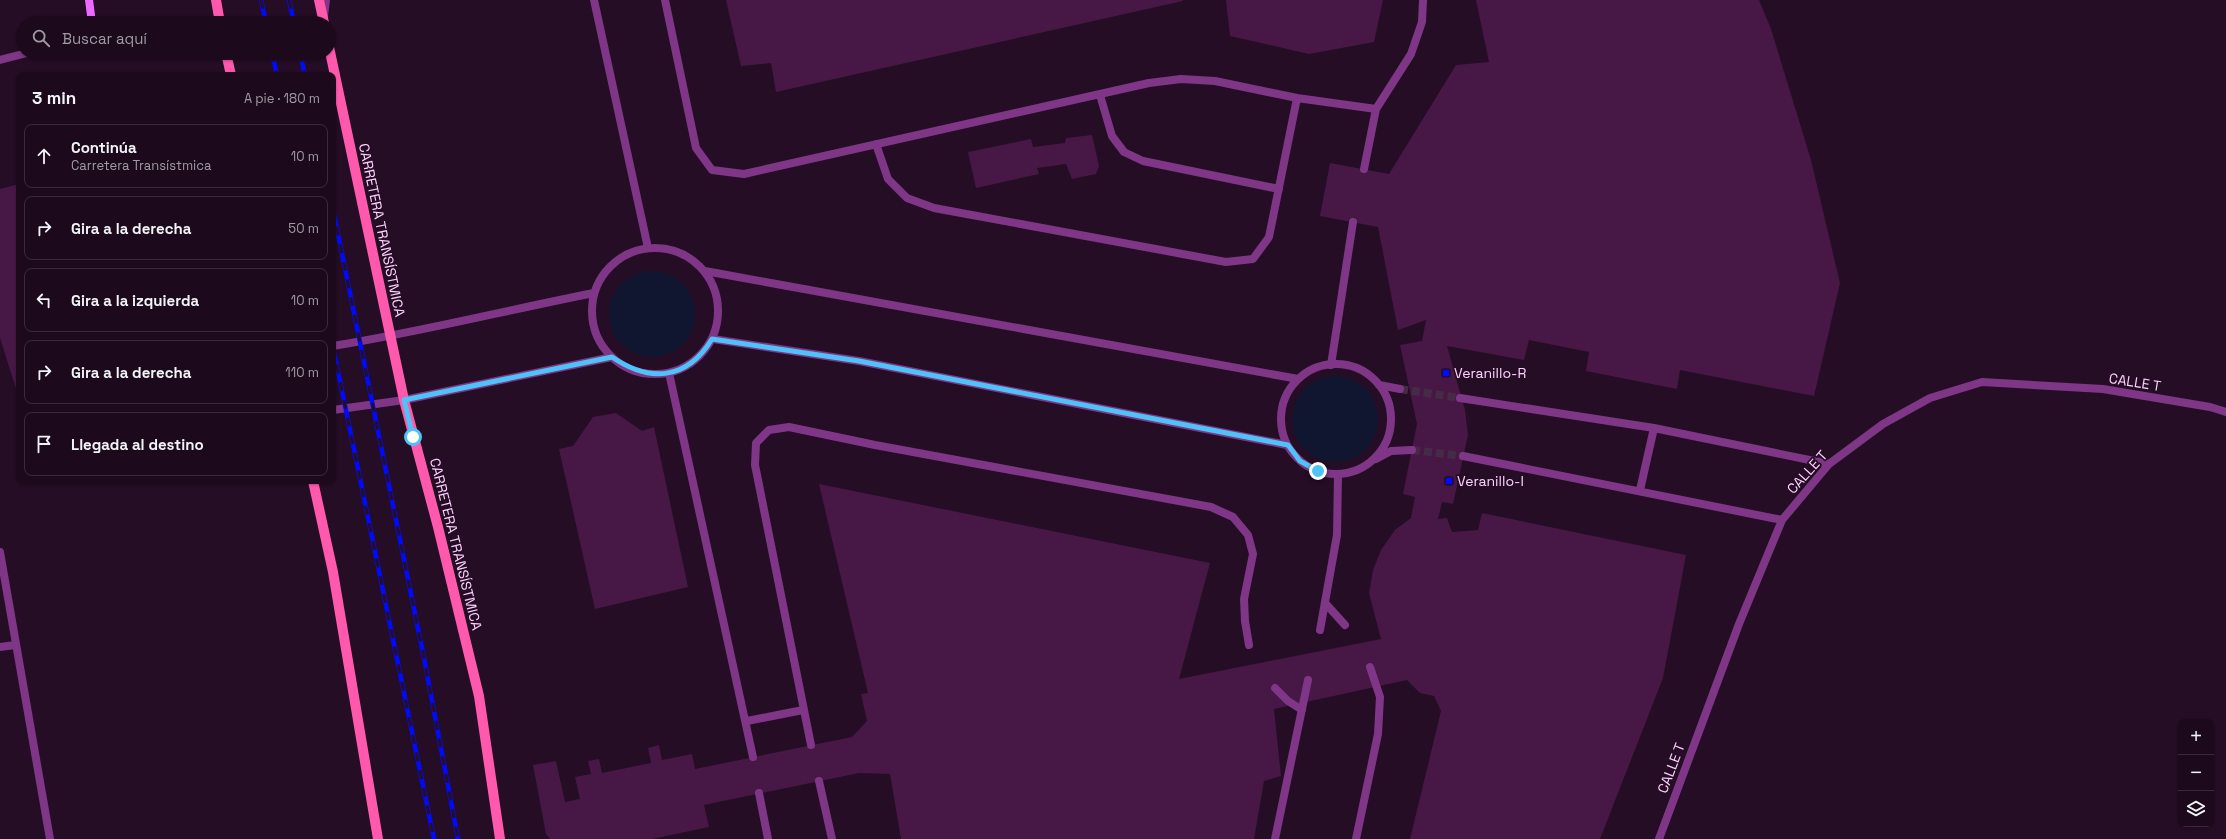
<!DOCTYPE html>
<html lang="es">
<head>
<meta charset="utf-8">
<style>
	body { margin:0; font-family:"Space Grotesk",sans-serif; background:#291829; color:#f1f3f6 }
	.controls { position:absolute; right:12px; bottom:12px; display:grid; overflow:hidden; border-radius:8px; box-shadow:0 1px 3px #0004 }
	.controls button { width:36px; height:36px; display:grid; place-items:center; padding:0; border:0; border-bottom:1px solid #3a2b3b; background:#1c0a1c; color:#f1f3f6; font:20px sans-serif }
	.stop { position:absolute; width:12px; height:12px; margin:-9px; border:3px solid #4fc3f7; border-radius:50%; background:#fff }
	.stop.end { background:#4fc3f7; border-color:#fff; box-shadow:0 1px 4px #0008 }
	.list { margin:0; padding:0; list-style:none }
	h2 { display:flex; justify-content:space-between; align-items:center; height:52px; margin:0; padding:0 16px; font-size:17px }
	h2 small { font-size:13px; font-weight:400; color:#a09aa3 }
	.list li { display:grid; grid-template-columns:26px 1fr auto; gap:12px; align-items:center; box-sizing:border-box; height:64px; margin:0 8px 8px; padding:0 8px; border:1px solid #3a2b3b; border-radius:8px }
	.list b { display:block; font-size:15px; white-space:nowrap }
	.list p { margin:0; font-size:13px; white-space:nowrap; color:#a09aa3 }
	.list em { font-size:13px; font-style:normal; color:#a09aa3 }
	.icon { flex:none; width:22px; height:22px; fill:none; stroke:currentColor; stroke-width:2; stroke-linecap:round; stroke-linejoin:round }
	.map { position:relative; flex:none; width:2226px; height:839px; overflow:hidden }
	.search { position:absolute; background:#1c0a1c; box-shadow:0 1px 3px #0004; left:16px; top:16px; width:320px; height:44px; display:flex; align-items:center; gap:10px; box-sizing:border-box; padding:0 14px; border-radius:22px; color:#a09aa3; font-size:15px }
	.panel { position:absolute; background:#1c0a1c; box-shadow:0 1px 3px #0004; left:16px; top:72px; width:320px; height:412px; border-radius:8px }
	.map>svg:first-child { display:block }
</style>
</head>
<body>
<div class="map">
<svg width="2226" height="839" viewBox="0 0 2226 839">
	<rect width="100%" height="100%" fill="#250d25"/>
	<path fill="#101630" d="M609 314a43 43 0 1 1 86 0a43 43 0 1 1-86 0Z
		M1292 419a43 43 0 1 1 86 0a43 43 0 1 1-86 0Z"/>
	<path fill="#471845" d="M 726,0 L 1182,0 L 1183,1 L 776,92 L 771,63 L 741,66 Z
		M 1226,0 L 1383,0 L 1374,42 L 1309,54 L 1230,36 Z
		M 1476,0 L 1759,0 L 1771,29 L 1811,160 L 1840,283 L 1814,396 L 1680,370 L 1677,389 L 1586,371 L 1589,352 L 1529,340 L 1524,360 L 1447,346 L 1465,410 L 1468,435 L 1453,504 L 1442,502 L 1438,519 L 1447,518 L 1452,532 L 1478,530 L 1482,513 L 1686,555 L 1663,678 L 1600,839 L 1410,839 L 1441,711 L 1434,696 L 1420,693 L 1407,680 L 1274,709 L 1281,776 L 1264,781 L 1254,839 L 901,839 L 890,774 L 859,773 L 704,805 L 709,827 L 652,839 L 550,839 L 546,834 L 533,765 L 556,761 L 565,802 L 580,799 L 575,777 L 591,774 L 588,761 L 599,759 L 602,773 L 651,763 L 648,748 L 659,745 L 662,760 L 692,754 L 695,769 L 852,737 L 867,721 L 861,694 L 868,693 L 819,484 L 1210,563 L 1179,679 L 1381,639 L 1369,593 L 1373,570 L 1381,550 L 1395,530 L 1411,518 L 1415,497 L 1403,494 L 1417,424 L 1400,345 L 1422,341 L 1426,320 L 1398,330 L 1378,227 L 1320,216 L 1330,163 L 1389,174 L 1456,65 L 1489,62 Z
		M 1092,135 L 1099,166 L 1096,174 L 1072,179 L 1066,164 L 1037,168 L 1039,174 L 976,188 L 968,152 L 1031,139 L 1033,147 L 1065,143 L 1066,138 Z
		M 19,184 L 19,398 L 0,338 L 0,189 Z
		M 616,413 L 642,431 L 654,427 L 688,587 L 595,609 L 559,449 L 573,446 L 593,417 Z"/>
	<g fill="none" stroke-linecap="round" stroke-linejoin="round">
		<path stroke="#462b46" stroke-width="8" stroke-dasharray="8 4" stroke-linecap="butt" d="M 1400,389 L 1460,398
			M 1412,450 L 1463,456"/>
		<path stroke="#7f3687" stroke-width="8" d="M 594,0 L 648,248
			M 665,0 L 696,148 L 712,170 L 744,174 L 1149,83 L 1181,79 L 1215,81 L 1297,98 L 1376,109
			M 324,16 L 326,0
			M 1100,95 L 1112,136 L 1124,152 L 1143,161 L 1279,189
			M 876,144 L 888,179 L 907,198 L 934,208 L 1226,262 L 1253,259 L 1269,237 L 1297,98
			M 1364,169 L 1376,109 L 1411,54 L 1422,22 L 1423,0
			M 1331,365 L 1353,222
			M 669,373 L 753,757
			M 1326,604 L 1345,625
			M 1320,630 L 1337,535 L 1338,474
			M 1275,688 L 1288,701 L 1302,710
			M 747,721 L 803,710
			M 811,745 L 755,465 L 756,443 L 769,430 L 789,427 L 875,445 L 1211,507 L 1233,517 L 1248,535 L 1253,554 L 1244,599 L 1245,621 L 1249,645
			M 819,781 L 832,839
			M 759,793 L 768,839
			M 1275,839 L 1308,680
			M 1356,839 L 1378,734 L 1380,697 L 1370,667"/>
		<path stroke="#7f3687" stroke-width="8" d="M 0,60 L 27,53
			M592 311a63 63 0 1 1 126 0a63 63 0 1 1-126 0Z
			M 705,271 L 1298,379
			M 713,339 L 859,361 L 1287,445
			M 333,346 C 421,332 507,310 594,293
			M1281 419a55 55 0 1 1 110 0a55 55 0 1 1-110 0Z
			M 1379,385 L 1400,389
			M 1460,398 L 1654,428 L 1829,464
			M 333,410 L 404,400 L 612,357
			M 1463,456 L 1782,520
			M 1376,459 L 1391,451 L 1412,450
			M 1640,490 L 1654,428
			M 0,552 L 50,839
			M 0,647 L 15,645
			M 1659,839 L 1739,624 L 1782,520 L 1829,464 L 1883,424 L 1930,398 L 1982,382 L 2103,389 L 2210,407 L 2226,412"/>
		<path stroke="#ed69ff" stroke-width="8" d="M 89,0 L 92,23"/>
		<path stroke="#ff59ae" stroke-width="10" d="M 216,0 L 220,23
			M 319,0 L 324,23
			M 329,47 L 404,400 L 438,527 L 479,696 L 500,839
			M 226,53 L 231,75
			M 313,481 L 333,572 L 378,839"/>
		<defs>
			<path id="rail" d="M 261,0 L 266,23
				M 289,0 L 294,23
				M 272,53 L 277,75
				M 300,53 L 305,75
				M 333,209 L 424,658 L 458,839
				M 333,347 L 434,839"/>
		</defs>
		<use href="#rail" stroke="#000bfd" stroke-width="4.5"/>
		<use href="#rail" stroke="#250d25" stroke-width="3" stroke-dasharray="9" stroke-linecap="butt"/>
	</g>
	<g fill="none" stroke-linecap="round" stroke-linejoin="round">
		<path stroke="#4fc3f7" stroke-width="5" d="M 413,437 L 404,400 L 612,357 C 650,383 687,380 712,339 L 859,361 L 1288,445 L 1300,461 L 1318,471"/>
	</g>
	<g fill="#000bfd" stroke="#250d25" stroke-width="1.5">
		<rect x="1442" y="369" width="8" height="8" rx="2"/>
		<rect x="1445" y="477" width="8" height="8" rx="2"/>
	</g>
	<g text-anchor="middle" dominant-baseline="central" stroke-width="3.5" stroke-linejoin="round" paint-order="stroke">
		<g font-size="14" fill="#fed2ff" stroke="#250d25">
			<text transform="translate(382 230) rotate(78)">CARRETERA TRANSÍSTMICA</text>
			<text transform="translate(2135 382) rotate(9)">CALLE T</text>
			<text transform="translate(1807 472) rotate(-48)">CALLE T</text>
			<text transform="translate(456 544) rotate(76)">CARRETERA TRANSÍSTMICA</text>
			<text transform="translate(1671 768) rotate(-69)">CALLE T</text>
		</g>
		<g font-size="14" fill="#fed2ff" stroke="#250d25" text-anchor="start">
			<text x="1454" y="373">Veranillo-R</text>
			<text x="1457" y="481">Veranillo-I</text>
		</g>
	</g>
</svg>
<div class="controls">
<button>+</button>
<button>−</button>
<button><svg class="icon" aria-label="layers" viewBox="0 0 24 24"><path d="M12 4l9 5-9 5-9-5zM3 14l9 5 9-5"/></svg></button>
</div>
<div class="stop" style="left:413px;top:437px"></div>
<div class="stop end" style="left:1318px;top:471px"></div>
<div class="search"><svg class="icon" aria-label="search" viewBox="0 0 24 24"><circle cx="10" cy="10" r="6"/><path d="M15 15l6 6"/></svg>Buscar aquí</div>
<section class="panel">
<h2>3 min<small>A pie · 180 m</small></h2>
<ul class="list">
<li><svg class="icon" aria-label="ahead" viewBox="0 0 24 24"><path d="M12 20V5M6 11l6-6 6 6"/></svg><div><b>Continúa</b><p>Carretera Transístmica</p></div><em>10 m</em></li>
<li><svg class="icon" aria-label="right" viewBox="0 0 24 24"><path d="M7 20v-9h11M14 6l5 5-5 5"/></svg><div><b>Gira a la derecha</b></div><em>50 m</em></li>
<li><svg class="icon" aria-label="left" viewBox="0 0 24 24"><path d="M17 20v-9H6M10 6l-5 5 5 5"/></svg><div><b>Gira a la izquierda</b></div><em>10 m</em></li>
<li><svg class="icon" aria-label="right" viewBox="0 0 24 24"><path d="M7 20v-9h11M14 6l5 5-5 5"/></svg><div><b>Gira a la derecha</b></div><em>110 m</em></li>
<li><svg class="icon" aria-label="arrive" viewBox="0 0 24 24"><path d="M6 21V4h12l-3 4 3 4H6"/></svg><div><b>Llegada al destino</b></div></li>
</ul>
</section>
</div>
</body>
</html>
